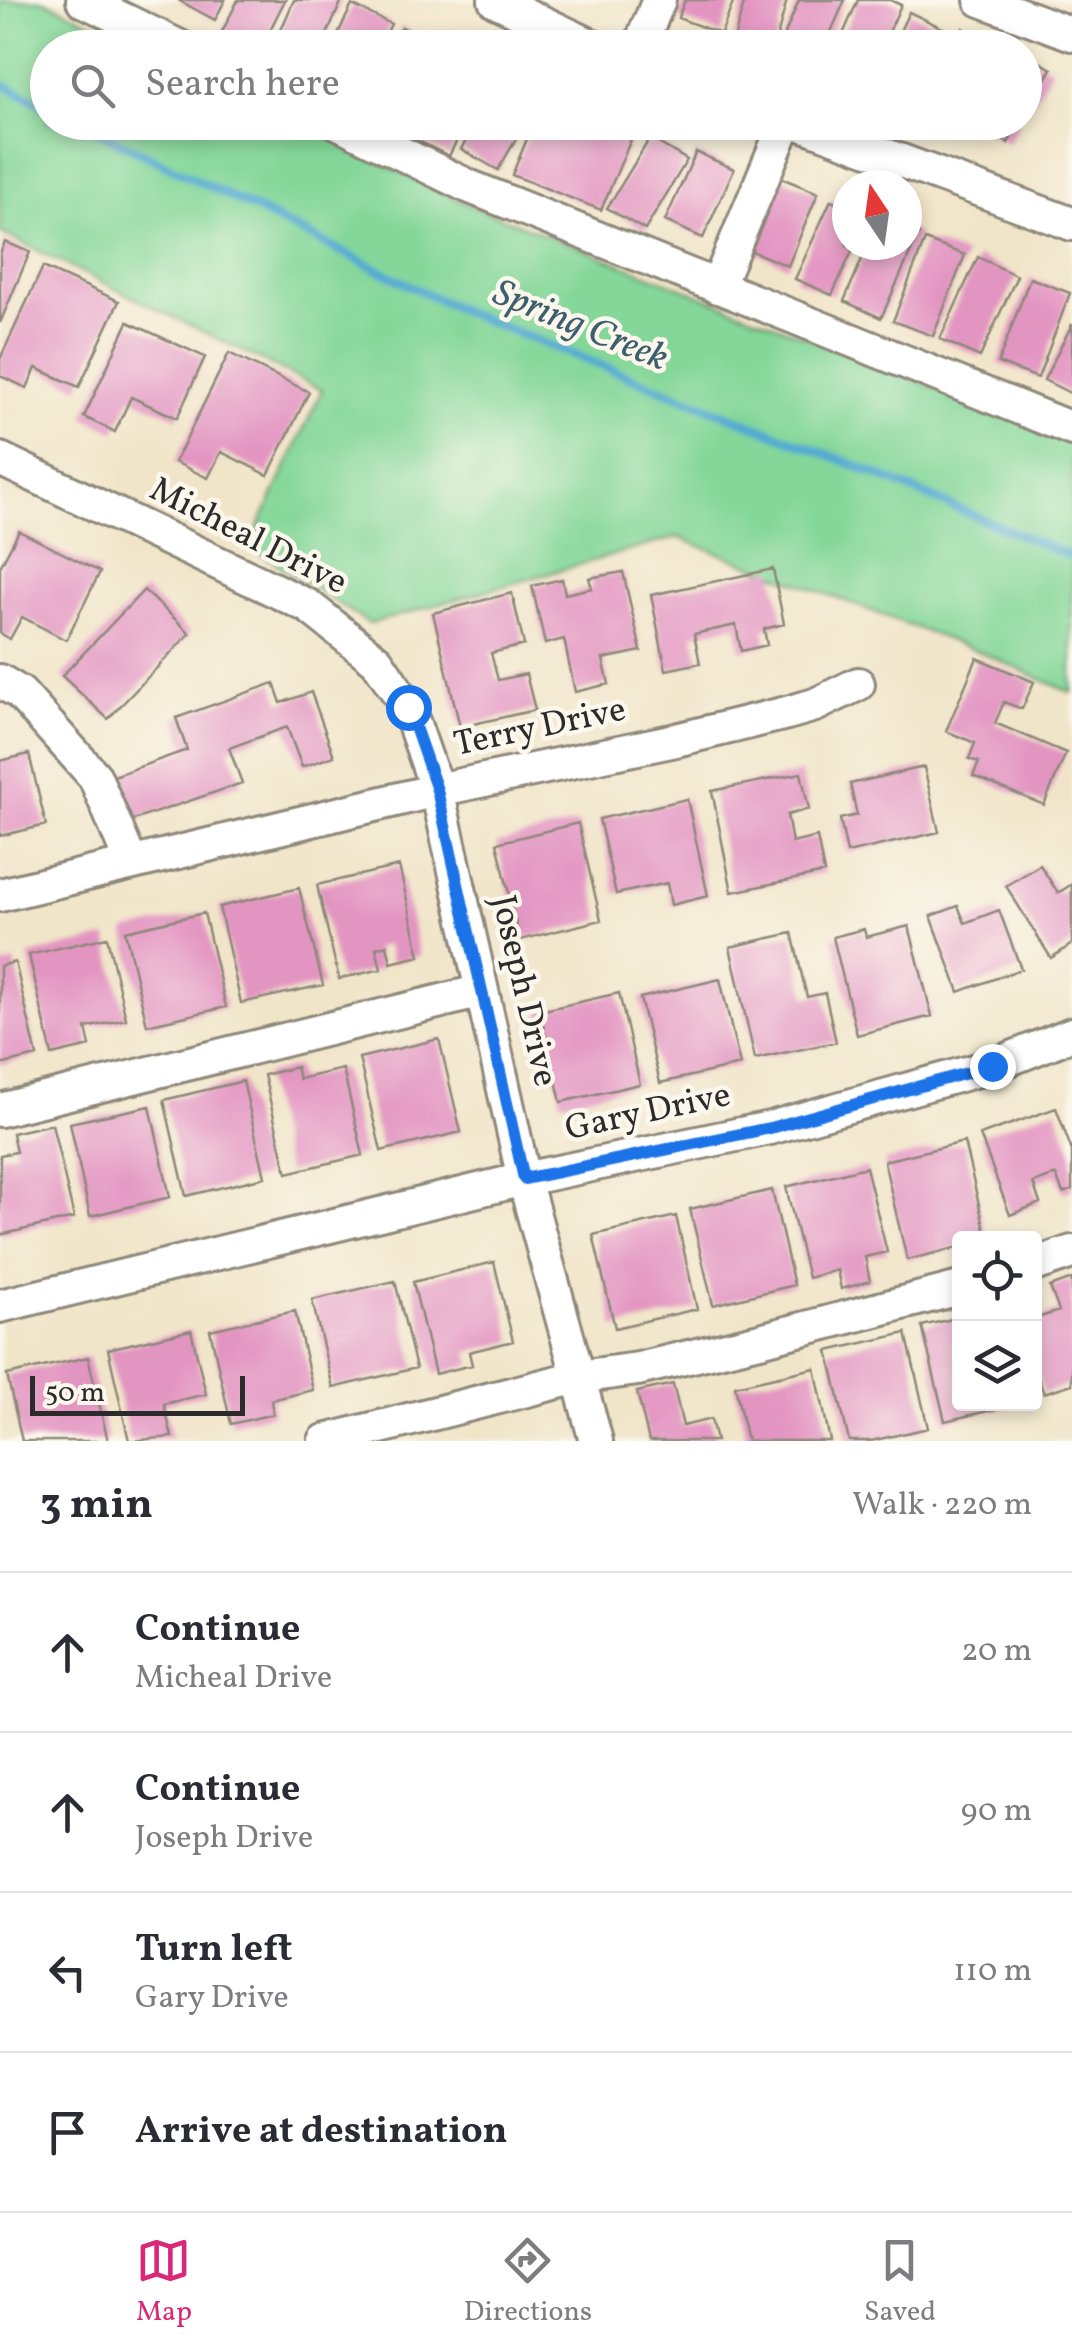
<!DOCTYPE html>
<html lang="en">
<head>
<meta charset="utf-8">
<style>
	body { margin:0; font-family:Vollkorn,serif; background:#f2f2f3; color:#2b2b33 }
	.controls { position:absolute; right:30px; bottom:30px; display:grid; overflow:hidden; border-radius:10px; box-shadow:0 5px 15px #0003 }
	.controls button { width:90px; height:90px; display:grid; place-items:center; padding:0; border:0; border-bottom:2px solid #e1e1e2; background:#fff; color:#2b2b33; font:50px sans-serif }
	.compass { position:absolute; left:832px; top:170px; width:90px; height:90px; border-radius:50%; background:#fff; box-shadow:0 5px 15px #0003; rotate:347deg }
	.scale { position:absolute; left:30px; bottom:25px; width:215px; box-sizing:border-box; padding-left:10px; border:5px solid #2b2b2b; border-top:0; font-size:28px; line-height:35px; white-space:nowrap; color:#2b2b2b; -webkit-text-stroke:8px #fbf7ec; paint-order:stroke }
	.stop { position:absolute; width:30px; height:30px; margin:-22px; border:8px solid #1a73e8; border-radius:50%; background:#fff }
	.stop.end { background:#1a73e8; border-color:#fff; box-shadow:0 2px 10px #0008 }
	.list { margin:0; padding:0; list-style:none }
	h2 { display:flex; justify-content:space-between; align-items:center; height:130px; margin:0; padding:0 40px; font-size:42px }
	h2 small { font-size:32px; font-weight:400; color:#7c7c81 }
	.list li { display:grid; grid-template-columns:65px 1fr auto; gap:30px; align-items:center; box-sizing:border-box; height:160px; padding:0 40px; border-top:2px solid #e1e1e2 }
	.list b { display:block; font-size:38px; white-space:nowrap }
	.list p { margin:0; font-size:32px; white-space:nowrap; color:#7c7c81 }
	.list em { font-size:32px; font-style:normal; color:#7c7c81 }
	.icon { flex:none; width:55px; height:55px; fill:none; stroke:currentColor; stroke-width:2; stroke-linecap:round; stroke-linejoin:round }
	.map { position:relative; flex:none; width:1072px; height:1441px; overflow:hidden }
	.search { position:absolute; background:#fff; box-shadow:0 5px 15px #0003; left:30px; right:30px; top:30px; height:110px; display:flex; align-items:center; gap:25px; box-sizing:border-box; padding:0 35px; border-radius:55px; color:#7c7c81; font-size:38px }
	.sheet { height:770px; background:#fff }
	nav { display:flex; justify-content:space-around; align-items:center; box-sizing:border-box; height:140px; border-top:2px solid #e1e1e2; background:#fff; font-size:28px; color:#7c7c81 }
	nav a { display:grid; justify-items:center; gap:5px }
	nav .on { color:#db2777 }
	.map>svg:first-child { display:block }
</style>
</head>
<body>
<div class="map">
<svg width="1072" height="1441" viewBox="0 0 1072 1441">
	<rect width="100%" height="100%" fill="#fbf7ec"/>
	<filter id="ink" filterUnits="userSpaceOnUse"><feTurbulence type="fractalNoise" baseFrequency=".01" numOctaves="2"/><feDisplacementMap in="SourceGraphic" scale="20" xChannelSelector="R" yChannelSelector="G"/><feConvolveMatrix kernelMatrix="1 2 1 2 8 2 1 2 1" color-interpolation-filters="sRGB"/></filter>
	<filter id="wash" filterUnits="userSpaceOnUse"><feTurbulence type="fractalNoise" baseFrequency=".0048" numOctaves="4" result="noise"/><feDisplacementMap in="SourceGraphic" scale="40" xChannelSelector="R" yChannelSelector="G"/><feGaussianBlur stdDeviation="2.25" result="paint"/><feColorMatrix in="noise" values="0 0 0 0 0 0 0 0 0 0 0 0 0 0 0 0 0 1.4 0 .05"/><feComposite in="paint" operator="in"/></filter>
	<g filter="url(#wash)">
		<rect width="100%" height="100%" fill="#f1e5c9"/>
		<path fill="#84d799" stroke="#588162" stroke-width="2.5" d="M 0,0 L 44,0 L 143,47 L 48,48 L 48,122 L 298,123 L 465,203 L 1072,441 L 1072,693 L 985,654 L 677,537 L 369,624 L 250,546 L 322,390 L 0,232 Z"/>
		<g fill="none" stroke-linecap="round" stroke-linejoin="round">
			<path stroke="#55aad1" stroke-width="9" d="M 0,83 L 48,107
				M 79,122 L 462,311 L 847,462 L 1072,557"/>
		</g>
		<g id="blocks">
			<path fill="#e395c2" d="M 178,0 L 225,0 L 215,20 Z
				M 238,0 L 285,0 L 261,48 L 244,48 L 220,36 Z
				M 294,0 L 342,0 L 321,48 L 273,48 Z
				M 685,0 L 734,0 L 721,34 L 678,18 Z
				M 745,0 L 787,0 L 774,48 L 734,39 Z
				M 799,0 L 845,0 L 824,48 L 779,48 Z
				M 858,0 L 890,0 L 901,5 L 882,48 L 837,48 Z
				M 352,5 L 391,24 L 379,48 L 331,48 Z
				M 909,12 L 947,30 L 938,48 L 892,48 Z
				M 402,27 L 439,45 L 437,48 L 391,48 Z
				M 963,28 L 1001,48 L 952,48 Z
				M 1024,53 L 1052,69 L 1024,116 Z
				M 411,122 L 466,122 L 449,156 L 405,134 Z
				M 477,122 L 526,122 L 498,170 L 461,149 Z
				M 534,122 L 597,122 L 632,137 L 601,210 L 512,175 Z
				M 974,122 L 1020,122 L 1008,143 Z
				M 650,138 L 687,160 L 645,230 L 607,208 Z
				M 696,152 L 734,169 L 703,238 L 665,221 Z
				M 779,177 L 818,193 L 788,266 L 749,250 Z
				M 831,200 L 847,207 L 847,245 L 855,245 L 832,295 L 795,279 Z
				M 907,229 L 919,234 L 881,318 L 844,301 L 868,245 L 907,245 Z
				M 925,240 L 965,255 L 933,336 L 893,321 Z
				M 5,242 L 30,252 L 0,323 L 0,254 Z
				M 978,257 L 1017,276 L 980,357 L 940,339 Z
				M 43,267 L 119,301 L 79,387 L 36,368 L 27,388 L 0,376 L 0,359 Z
				M 1030,278 L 1070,293 L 1038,378 L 998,363 Z
				M 128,322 L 205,357 L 177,418 L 131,397 L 115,432 L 84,417 Z
				M 1072,324 L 1072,394 L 1044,380 Z
				M 229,353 L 309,392 L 268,475 L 221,452 L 208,478 L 175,462 Z
				M 19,531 L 100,572 L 66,640 L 22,617 L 10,639 L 0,633 L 0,567 Z
				M 773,569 L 784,624 L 764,629 L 767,645 L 741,651 L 736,625 L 694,634 L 700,663 L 666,670 L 651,595 Z
				M 623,572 L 641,651 L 603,659 L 609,684 L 575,692 L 564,639 L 545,644 L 532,586 L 562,579 L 565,594 L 592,588 L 589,578 Z
				M 144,590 L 190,633 L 108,719 L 62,676 Z
				M 512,593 L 524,645 L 491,653 L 498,680 L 526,674 L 535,710 L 460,727 L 433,613 Z
				M 977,658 L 1034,682 L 1022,709 L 1004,702 L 995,723 L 1066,753 L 1044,805 L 973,776 L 979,762 L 969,759 L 975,743 L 946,731 Z
				M 274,683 L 281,703 L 311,692 L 334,756 L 302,767 L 287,727 L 229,748 L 242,783 L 128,822 L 111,777 L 187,750 L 176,718 Z
				M 29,754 L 46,825 L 0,836 L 0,761 Z
				M 924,767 L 939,832 L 847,853 L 840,819 L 857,815 L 850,784 Z
				M 801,773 L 809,809 L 787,815 L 792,843 L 817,837 L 824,873 L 732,892 L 712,791 Z
				M 687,799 L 708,896 L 671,905 L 667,883 L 616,894 L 599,819 Z
				M 578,823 L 601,920 L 520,940 L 497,843 Z
				M 1040,865 L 1058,893 L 1072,884 L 1072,944 L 1051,958 L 1006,886 Z
				M 399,866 L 420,956 L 391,963 L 387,945 L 376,948 L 381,969 L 339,979 L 317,885 Z
				M 299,888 L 323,985 L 241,1003 L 219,907 Z
				M 958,906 L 965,923 L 999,910 L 1021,969 L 959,992 L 931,916 Z
				M 204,913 L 226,1007 L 147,1025 L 125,931 Z
				M 909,926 L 932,1016 L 857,1035 L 833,937 L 864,929 L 866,937 Z
				M 792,933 L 807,997 L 825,993 L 836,1042 L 755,1059 L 730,947 Z
				M 107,937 L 126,1019 L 86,1028 L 90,1046 L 52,1055 L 29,955 Z
				M 15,962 L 37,1056 L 0,1065 L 0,966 Z
				M 720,979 L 740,1065 L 660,1083 L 640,998 Z
				M 619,993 L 640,1084 L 561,1102 L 540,1011 Z
				M 439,1039 L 461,1132 L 381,1151 L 359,1058 Z
				M 296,1067 L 299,1079 L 343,1069 L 363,1155 L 287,1173 L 264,1075 Z
				M 243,1081 L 265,1177 L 186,1196 L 164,1100 Z
				M 150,1106 L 170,1197 L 90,1216 L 70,1123 Z
				M 1056,1108 L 1072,1151 L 1072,1190 L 1063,1193 L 1056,1175 L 1033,1183 L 1040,1203 L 1010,1215 L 980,1135 Z
				M 52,1124 L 74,1218 L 0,1235 L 0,1155 L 16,1152 L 12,1133 Z
				M 964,1142 L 987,1238 L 960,1238 L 960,1247 L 907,1260 L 884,1161 Z
				M 866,1167 L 887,1252 L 865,1257 L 870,1281 L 841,1289 L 837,1270 L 808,1278 L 786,1187 Z
				M 772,1190 L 794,1285 L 713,1305 L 690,1209 Z
				M 676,1216 L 697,1309 L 615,1328 L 593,1235 Z
				M 494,1262 L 513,1341 L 469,1352 L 472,1365 L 435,1374 L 413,1282 Z
				M 1072,1279 L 1072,1384 L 1044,1393 L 1034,1366 L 1034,1319 L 1059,1311 L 1050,1287 Z
				M 395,1281 L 416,1368 L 333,1388 L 312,1300 Z
				M 295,1311 L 313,1390 L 271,1400 L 273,1414 L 231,1424 L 210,1330 Z
				M 960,1317 L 960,1404 L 1014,1405 L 945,1421 L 922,1326 Z
				M 191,1330 L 206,1394 L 164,1404 L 172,1437 L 129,1441 L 108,1349 Z
				M 906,1333 L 928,1428 L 871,1441 L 849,1441 L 828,1351 Z
				M 88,1357 L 108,1441 L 22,1441 L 7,1375 Z
				M 815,1368 L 830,1441 L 747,1441 L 735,1386 Z
				M 673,1384 L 683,1426 L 711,1419 L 716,1441 L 649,1441 L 637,1392 Z"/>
		</g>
	</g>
	<g filter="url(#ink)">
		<use href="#blocks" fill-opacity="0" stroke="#8e887a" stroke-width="2.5"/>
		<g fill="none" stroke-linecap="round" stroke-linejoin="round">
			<defs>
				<path id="minor" d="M 83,0 L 182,48
					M 495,0 L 596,48
					M 981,0 L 1072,34
					M 639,48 L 659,0
					M 337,122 L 468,186 L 1072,429
					M 796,122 L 1072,224
					M 717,287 L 786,122
					M 0,459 L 308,606 L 377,661 L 408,707 L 437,790 L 524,1179 L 596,1441
					M 0,681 L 20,693 L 95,777 L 131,863
					M 0,895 L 437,790 L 676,740 L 787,713 L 815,705 L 858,684
					M 0,1110 L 482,991
					M 1034,1265 L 1072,1252
					M 0,1306 L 524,1179 L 770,1128 L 992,1066 L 1072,1034
					M 325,1441 L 578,1377 L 638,1369 L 760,1340 L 960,1288"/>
			</defs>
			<use href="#minor" stroke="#8e887a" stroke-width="38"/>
			<use href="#minor" stroke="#fff" stroke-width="32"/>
		</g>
	</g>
	<g fill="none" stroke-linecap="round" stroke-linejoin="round" filter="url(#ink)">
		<path stroke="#1a73e8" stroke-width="12" d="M 408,707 L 437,790 L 524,1179 L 770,1128 L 992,1066"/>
	</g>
	<g text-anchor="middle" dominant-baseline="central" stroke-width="9" stroke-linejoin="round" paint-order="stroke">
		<g font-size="35" fill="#2b2b2b" stroke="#fbf7ec">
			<text transform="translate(248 537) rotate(27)">Micheal Drive</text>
			<text transform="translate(540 728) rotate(-12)">Terry Drive</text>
			<text transform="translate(523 991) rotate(77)">Joseph Drive</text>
			<text transform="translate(648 1113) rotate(-12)">Gary Drive</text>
		</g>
		<g font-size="38" font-style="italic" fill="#3c5e6d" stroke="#fbf7ec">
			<text transform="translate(580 327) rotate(22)">Spring Creek</text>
		</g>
	</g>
</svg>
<div class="controls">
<button><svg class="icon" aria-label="locate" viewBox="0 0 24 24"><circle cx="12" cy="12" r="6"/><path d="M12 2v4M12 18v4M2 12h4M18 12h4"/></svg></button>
<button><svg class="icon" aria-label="layers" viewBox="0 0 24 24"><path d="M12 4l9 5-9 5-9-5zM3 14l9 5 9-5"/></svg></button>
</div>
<svg class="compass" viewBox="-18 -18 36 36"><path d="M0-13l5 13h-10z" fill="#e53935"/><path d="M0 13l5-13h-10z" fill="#7c7c81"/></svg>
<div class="scale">50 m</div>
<div class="stop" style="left:408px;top:707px"></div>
<div class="stop end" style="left:992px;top:1066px"></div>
<div class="search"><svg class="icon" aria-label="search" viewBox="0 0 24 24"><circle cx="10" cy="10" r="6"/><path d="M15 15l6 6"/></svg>Search here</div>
</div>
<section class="sheet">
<h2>3 min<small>Walk · 220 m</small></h2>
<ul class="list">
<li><svg class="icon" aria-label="ahead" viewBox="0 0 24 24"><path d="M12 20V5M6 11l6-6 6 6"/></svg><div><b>Continue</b><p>Micheal Drive</p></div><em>20 m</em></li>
<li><svg class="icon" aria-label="ahead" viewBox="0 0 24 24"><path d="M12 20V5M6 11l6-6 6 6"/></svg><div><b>Continue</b><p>Joseph Drive</p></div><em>90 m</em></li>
<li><svg class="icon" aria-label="left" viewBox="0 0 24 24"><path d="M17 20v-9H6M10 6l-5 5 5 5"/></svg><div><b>Turn left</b><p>Gary Drive</p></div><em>110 m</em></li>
<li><svg class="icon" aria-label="arrive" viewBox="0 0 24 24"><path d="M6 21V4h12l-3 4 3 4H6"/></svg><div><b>Arrive at destination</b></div></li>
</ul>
</section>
<nav>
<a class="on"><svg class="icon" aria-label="map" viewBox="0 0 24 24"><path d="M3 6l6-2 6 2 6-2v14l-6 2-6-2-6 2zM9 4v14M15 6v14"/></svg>Map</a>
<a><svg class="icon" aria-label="directions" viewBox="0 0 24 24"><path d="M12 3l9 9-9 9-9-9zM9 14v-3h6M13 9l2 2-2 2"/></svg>Directions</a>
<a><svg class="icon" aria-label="saved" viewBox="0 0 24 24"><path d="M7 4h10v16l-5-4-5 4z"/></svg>Saved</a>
</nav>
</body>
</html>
